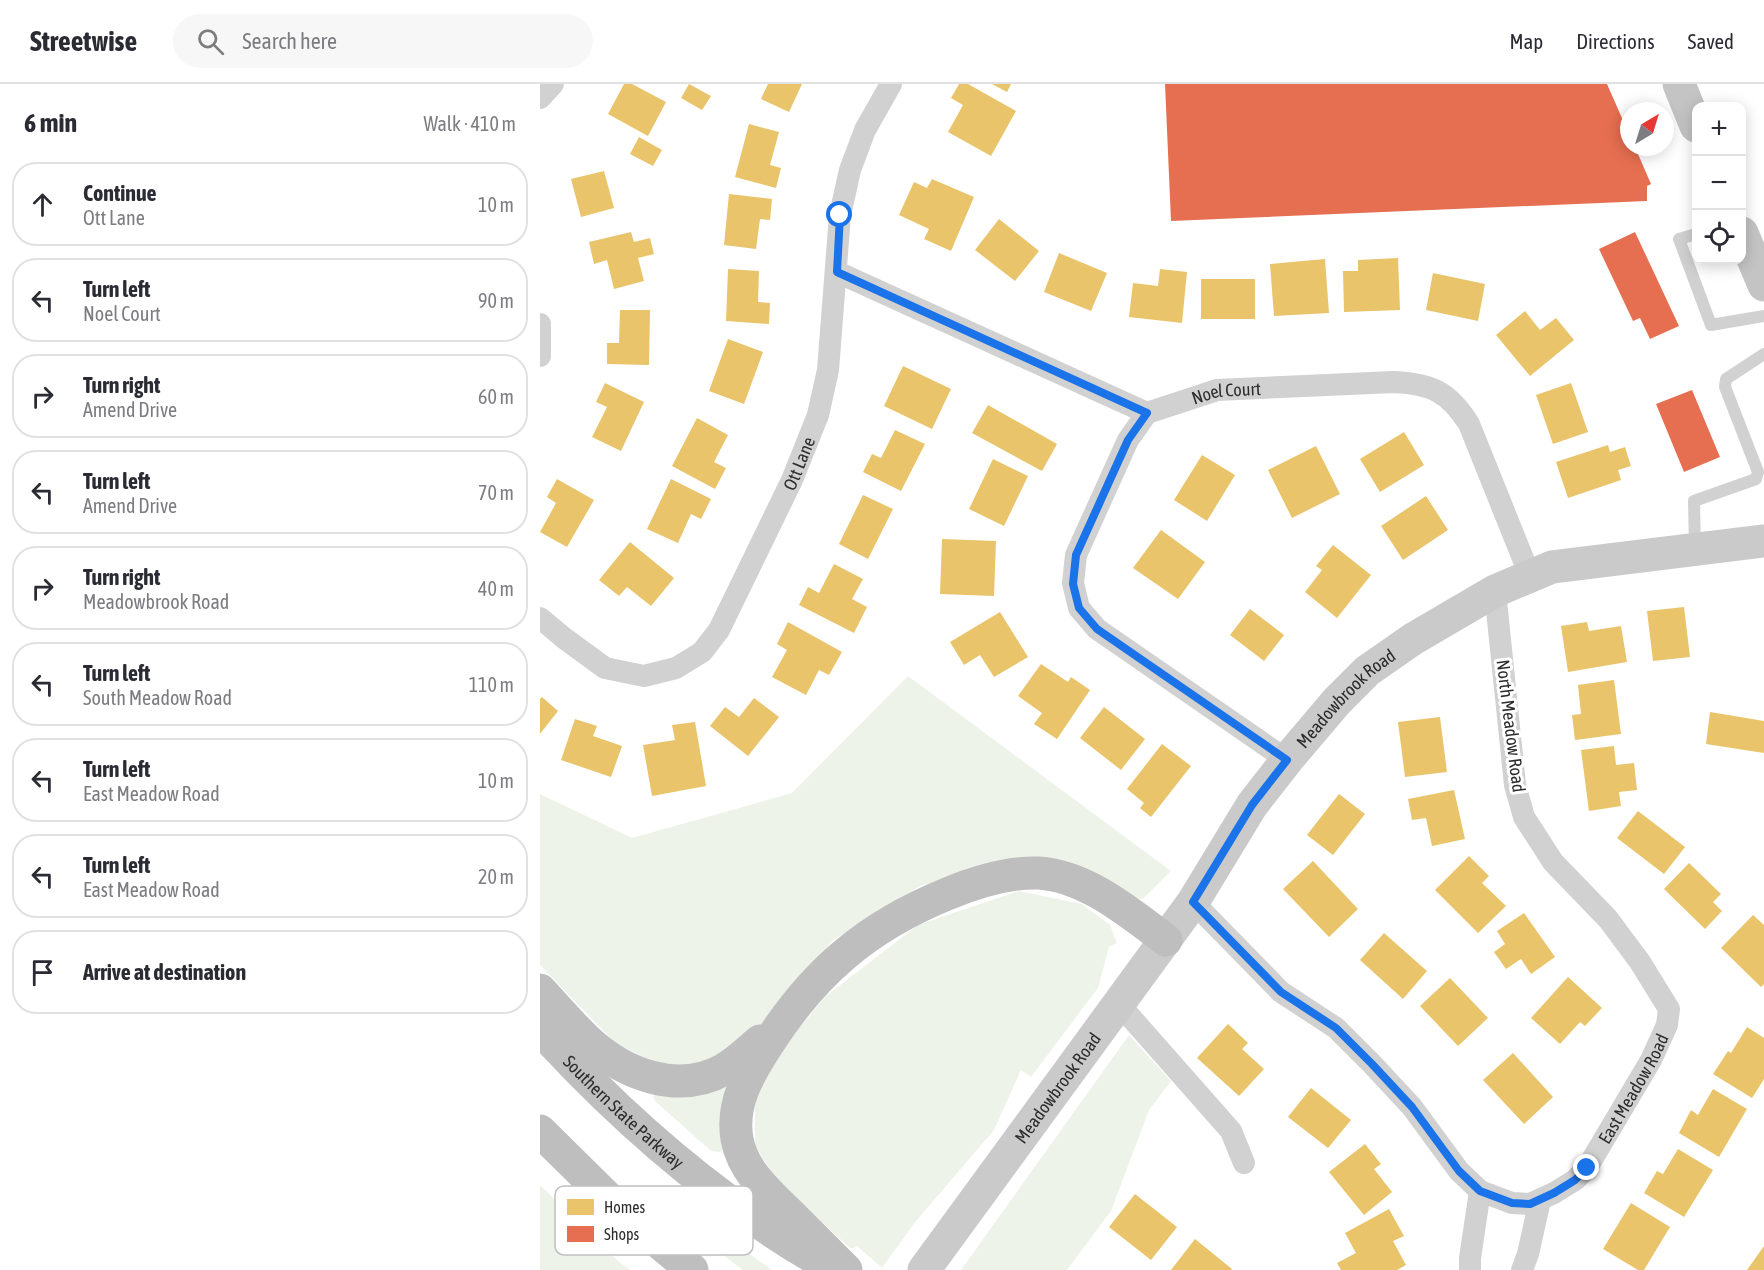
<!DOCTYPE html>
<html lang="en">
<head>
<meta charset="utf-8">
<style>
	body { margin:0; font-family:"Asap Condensed",sans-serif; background:#f7f7f7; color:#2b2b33 }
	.controls { position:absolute; right:18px; top:18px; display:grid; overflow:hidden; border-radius:12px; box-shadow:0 3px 15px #0003 }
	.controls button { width:54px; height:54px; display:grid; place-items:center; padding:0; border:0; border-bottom:2px solid #e1e1e2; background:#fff; color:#2b2b33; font:30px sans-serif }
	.compass { position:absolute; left:1080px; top:18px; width:54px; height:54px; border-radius:50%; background:#fff; box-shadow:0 3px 15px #0003; rotate:38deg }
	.stop { position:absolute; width:18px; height:18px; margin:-14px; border:4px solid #1a73e8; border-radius:50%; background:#fff }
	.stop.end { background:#1a73e8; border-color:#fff; box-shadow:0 2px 6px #0008 }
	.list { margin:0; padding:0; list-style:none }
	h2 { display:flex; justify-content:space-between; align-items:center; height:78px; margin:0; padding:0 24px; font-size:26px }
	h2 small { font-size:20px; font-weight:400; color:#7c7c81 }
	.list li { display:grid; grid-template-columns:39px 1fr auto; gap:18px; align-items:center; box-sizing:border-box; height:84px; margin:0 12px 12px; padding:0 12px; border:2px solid #e1e1e2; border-radius:24px }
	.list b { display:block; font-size:22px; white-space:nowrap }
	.list p { margin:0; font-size:20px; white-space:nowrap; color:#7c7c81 }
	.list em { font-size:20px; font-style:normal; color:#7c7c81 }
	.icon { flex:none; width:33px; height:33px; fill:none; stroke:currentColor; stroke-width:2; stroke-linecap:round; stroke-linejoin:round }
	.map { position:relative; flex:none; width:1224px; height:1186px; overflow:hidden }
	header { display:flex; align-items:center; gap:36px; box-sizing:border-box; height:84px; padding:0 30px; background:#fff; border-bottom:2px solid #e1e1e2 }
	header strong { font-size:28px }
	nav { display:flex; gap:33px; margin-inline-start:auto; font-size:21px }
	.search { width:420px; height:54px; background:#f7f7f7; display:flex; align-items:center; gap:15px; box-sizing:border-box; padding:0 21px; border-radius:33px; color:#7c7c81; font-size:22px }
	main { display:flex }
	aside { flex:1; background:#fff }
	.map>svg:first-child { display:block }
</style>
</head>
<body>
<header>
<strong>Streetwise</strong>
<div class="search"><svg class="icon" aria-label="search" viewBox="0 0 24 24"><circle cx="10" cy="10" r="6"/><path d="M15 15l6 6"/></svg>Search here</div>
<nav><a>Map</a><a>Directions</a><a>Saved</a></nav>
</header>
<main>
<aside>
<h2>6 min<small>Walk · 410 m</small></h2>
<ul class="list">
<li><svg class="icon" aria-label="ahead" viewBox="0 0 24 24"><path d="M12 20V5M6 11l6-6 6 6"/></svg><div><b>Continue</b><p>Ott Lane</p></div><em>10 m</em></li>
<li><svg class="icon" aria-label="left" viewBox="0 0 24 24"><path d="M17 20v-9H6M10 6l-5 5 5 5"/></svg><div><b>Turn left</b><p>Noel Court</p></div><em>90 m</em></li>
<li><svg class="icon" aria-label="right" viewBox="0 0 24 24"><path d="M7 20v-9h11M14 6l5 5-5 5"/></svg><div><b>Turn right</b><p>Amend Drive</p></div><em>60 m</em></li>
<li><svg class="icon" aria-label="left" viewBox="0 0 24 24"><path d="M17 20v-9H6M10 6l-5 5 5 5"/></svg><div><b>Turn left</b><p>Amend Drive</p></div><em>70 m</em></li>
<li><svg class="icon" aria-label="right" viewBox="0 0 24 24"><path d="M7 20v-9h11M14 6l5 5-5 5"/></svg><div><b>Turn right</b><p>Meadowbrook Road</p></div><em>40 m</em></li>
<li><svg class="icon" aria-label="left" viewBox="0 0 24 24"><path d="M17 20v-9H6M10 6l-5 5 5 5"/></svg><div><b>Turn left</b><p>South Meadow Road</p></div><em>110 m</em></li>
<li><svg class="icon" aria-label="left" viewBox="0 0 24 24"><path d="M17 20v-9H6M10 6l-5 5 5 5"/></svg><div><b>Turn left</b><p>East Meadow Road</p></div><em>10 m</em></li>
<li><svg class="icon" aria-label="left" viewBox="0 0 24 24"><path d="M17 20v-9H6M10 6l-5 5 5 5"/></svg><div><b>Turn left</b><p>East Meadow Road</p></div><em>20 m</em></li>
<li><svg class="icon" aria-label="arrive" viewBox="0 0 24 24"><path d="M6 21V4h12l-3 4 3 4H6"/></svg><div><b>Arrive at destination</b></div></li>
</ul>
</aside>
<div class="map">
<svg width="1224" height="1186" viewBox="0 0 1224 1186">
	<rect width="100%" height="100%" fill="#fff"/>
	<path fill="#eef3ea" d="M 368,592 L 631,787 L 603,815 L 594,814 L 472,777 L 380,802 L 292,857 L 209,961 L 160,983 L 118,980 L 75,959 L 0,881 L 0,710 L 92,754 L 252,709 Z
		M 479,807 L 542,820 L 570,841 L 577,859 L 569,863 L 558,904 L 491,993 L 481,986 L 454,1046 L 376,1137 L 342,1184 L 317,1162 L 311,1165 L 236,1096 L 215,1061 L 215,1011 L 236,972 L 286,912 L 378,841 Z
		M 589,951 L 631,997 L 609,1026 L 571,1127 L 527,1186 L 421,1186 Z
		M 192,1000 L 187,1062 L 180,1068 L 171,1067 L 115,1017 L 113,1012 L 122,1009 Z
		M 0,1101 L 79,1178 L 90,1186 L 0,1186 Z
		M 196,1160 L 232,1186 L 203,1186 L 183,1171 Z"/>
	<path fill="#e9c46a" d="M 84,0 L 92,0 L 126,18 L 108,52 L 68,30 Z
		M 149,0 L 171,12 L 162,26 L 141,14 Z
		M 228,0 L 262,0 L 249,28 L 221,15 Z
		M 419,0 L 428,0 L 476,27 L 451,72 L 408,48 L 423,21 L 411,14 Z
		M 452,0 L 471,0 L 467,8 Z
		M 209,40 L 239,48 L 230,81 L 241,84 L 236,104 L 195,93 Z
		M 99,53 L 122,66 L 113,82 L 90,70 Z
		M 64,87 L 74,124 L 41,133 L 31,95 Z
		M 392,95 L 434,113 L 411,167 L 384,155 L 389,145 L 359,131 L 374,98 L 387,104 Z
		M 189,110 L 232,115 L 230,136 L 220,135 L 216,165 L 184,161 Z
		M 459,135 L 499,167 L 475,197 L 435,166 Z
		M 91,148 L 94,158 L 110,154 L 114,170 L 98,174 L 104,197 L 74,205 L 67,176 L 54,180 L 49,158 Z
		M 519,169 L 567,189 L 551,227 L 504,208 Z
		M 858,174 L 860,226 L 804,228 L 803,187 L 818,187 L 818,176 Z
		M 785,175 L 789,229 L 734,232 L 730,180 Z
		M 188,185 L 219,187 L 218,218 L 230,219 L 229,240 L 186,237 Z
		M 620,185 L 647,188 L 642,239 L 589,233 L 593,199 L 618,202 Z
		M 893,189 L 945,200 L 938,237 L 886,226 Z
		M 661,195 L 715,195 L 715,235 L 661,235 Z
		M 80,226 L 110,226 L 109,281 L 67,280 L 67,259 L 79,259 Z
		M 985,227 L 1000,246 L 1016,234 L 1034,256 L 990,292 L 956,251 Z
		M 188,255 L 223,268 L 204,320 L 169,307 Z
		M 363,282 L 411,305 L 392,345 L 344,322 Z
		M 65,299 L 104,318 L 81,367 L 52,353 L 67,323 L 56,318 Z
		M 1031,299 L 1048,348 L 1013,360 L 996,311 Z
		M 448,321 L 517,360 L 502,387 L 432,349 Z
		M 157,334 L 188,351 L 174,378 L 186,384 L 175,405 L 132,382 Z
		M 355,346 L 385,360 L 361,407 L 323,388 L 332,370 L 341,374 Z
		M 864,348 L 884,381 L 840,408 L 820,375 Z
		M 1068,361 L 1070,368 L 1085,363 L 1091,382 L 1078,386 L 1081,396 L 1028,414 L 1016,378 Z
		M 776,362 L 800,410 L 752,434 L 728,386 Z
		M 662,371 L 695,391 L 667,437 L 634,416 Z
		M 453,375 L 488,392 L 464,442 L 429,425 Z
		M 17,395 L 54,416 L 27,463 L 0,448 L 16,419 L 7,413 Z
		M 131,395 L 171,415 L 161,435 L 151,430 L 138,459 L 107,445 Z
		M 323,411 L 353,425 L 328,475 L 299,460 Z
		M 886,412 L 908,446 L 863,476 L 841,442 Z
		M 621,446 L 665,478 L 638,515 L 593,484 Z
		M 402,455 L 456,457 L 454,512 L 400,510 Z
		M 90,458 L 134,494 L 111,522 L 87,503 L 79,512 L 59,496 Z
		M 793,461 L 831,491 L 797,534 L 765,508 L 782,486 L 776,482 Z
		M 294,480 L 323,495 L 312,515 L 327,523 L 314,549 L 259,521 L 268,503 L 279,509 Z
		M 1144,523 L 1150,573 L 1113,577 L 1107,527 Z
		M 710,525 L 744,551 L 724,577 L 690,551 Z
		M 460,528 L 488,573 L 454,593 L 440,571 L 424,581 L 410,558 Z
		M 248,538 L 302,568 L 289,591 L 279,586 L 266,611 L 232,593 L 247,566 L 237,560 Z
		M 1047,538 L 1049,547 L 1081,542 L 1087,578 L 1028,588 L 1021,542 Z
		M 501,580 L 528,598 L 531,593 L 550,606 L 517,655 L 494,640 L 502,629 L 478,612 Z
		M 1074,596 L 1081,650 L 1035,656 L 1032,631 L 1041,630 L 1038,601 Z
		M 2,613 L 18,627 L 0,650 L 0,615 Z
		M 214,614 L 239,633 L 208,672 L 170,642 L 185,623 L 199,633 Z
		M 564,623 L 605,655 L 581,686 L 540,654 Z
		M 1170,628 L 1224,637 L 1224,669 L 1166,660 Z
		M 900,633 L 907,688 L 865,693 L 858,638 Z
		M 35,635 L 57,642 L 53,652 L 82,662 L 71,693 L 21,676 Z
		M 155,638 L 166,702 L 112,712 L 103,661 L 135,656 L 132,641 Z
		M 622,660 L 651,682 L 611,733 L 600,724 L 604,719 L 587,705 Z
		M 1074,662 L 1076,681 L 1094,679 L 1097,706 L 1079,708 L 1081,722 L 1049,727 L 1041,666 Z
		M 914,706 L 925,755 L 892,762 L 886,734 L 872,736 L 868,715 Z
		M 799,710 L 825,730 L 793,771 L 767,751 Z
		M 1098,727 L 1145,763 L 1124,790 L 1077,754 Z
		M 929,772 L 949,792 L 942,799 L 966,822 L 938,849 L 895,806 Z
		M 773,777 L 818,825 L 789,853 L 743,805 Z
		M 1149,779 L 1181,810 L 1173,818 L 1182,827 L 1165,845 L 1124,805 Z
		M 984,829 L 1015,873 L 991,890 L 981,875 L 966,885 L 954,868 L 965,860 L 957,847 Z
		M 1213,831 L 1224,841 L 1224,900 L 1221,903 L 1181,864 Z
		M 844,849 L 887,887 L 863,915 L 820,876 Z
		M 1028,893 L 1062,924 L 1045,942 L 1040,938 L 1020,960 L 991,934 Z
		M 910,894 L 948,934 L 918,962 L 880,922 Z
		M 688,940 L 708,959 L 702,965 L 724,985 L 699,1012 L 657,974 Z
		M 1207,943 L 1224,954 L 1224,995 L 1212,1014 L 1173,990 L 1188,967 L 1191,969 Z
		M 973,969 L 1013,1013 L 984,1040 L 943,996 Z
		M 771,1004 L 811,1036 L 788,1064 L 748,1033 Z
		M 1173,1005 L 1207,1025 L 1179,1073 L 1139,1049 L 1151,1026 L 1158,1031 Z
		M 825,1060 L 841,1080 L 834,1085 L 852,1108 L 824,1131 L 789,1088 Z
		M 1138,1065 L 1173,1086 L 1144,1133 L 1104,1109 L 1117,1087 L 1123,1090 Z
		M 595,1110 L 637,1143 L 611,1176 L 569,1143 Z
		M 1091,1119 L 1130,1143 L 1104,1186 L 1098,1186 L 1063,1165 Z
		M 849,1125 L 864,1152 L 853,1157 L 866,1181 L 857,1186 L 801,1186 L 797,1179 L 816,1169 L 805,1149 Z
		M 655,1155 L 692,1185 L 691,1186 L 631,1186 Z
		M 1224,1162 L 1224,1186 L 1207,1186 Z"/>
	<path fill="#e76f51" d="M 625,0 L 1067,0 L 1089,50 L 1089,63 L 1095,63 L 1111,100 L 1107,102 L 1107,117 L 631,137 Z
		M 1095,148 L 1139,242 L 1110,255 L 1100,234 L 1093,237 L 1059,165 Z
		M 1152,306 L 1180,373 L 1144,388 L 1116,320 Z"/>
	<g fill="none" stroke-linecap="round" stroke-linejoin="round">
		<path stroke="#d1d1d1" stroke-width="12" d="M 1156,150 L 1139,155 L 1171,241 L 1224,232
			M 1155,465 L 1154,417 L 1216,395 L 1218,388 L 1185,303 L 1186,295 L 1224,270"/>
		<g stroke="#d1d1d1" stroke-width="22">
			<path d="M 0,14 L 13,0"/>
			<path id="s1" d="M 297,188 L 607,329 L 677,306 L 854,298 C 892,300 909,308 929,340 L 990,492"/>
			<path d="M 0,240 L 0,272"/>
			<path d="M 607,329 L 588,356 L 536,471 L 533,499 L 539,524 L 557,545 L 747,676"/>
			<path id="s2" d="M 0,534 L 24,554 L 65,584 L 104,592 L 136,584 L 162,568 L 179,546 L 252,396 L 278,331 L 288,286 L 300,131 L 310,86 L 325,46 L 351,0"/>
			<path id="s3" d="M 653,818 L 741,908 L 796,944 L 832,980 L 872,1023 L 919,1087 L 940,1107 L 972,1119 L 990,1120 L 1014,1109 L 1035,1096 L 1047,1084 L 1111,976 L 1127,941 L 1129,925 L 1100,878 L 1068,835 L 1013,778 L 984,733 L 975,701 L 955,507"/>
			<path d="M 579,920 L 691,1047 L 704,1079"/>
			<path d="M 930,1186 L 930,1174 L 940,1107"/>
			<path d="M 982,1186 L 988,1170 L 1000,1116"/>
		</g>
		<path stroke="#cacaca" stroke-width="33" id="s4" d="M 384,1186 L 653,818 L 712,721 L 747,676 L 797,617 L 827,587 L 873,555 L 955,507 L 1012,483 L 1224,457"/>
		<path stroke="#c4c4c4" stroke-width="33" d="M 1139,0 L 1156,42
			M 1202,149 L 1224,201"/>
		<g stroke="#bebebe" stroke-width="33">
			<path d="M 0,906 C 16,923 31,941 48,957 C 84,990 137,1011 183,986 C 197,978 208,967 220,957"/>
			<path id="s5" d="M 0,945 C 82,1035 175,1116 280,1177"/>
			<path d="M 0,1047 L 79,1125 L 152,1186"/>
			<path d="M 306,1186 C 289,1169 272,1152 255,1135 C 232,1112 203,1089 197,1055 C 191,1020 208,991 226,963 C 273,889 326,843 407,810 C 436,798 467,788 499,789 C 546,792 590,829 626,856"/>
		</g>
	</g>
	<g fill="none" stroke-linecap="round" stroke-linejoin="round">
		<path stroke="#1a73e8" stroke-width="8" d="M 300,131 L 297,188 L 607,329 L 588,356 L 536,471 L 533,500 L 539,524 L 557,545 L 747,676 L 712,721 L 653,818 L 741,908 L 796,944 L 832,980 L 872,1023 L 919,1087 L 940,1107 L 972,1119 L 990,1120 L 1014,1109 L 1035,1096 L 1047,1084"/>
	</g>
	<g text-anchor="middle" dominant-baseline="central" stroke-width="6" stroke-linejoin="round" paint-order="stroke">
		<g font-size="18" fill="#2c2c2c" stroke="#fff">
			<text stroke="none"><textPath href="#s1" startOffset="423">Noel Court</textPath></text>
			<text stroke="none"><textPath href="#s2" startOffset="398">Ott Lane</textPath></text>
			<text stroke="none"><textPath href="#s4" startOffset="712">Meadowbrook Road</textPath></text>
			<text transform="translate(971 642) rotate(83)">North Meadow Road</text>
			<text stroke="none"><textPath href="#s3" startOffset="622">East Meadow Road</textPath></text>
			<text stroke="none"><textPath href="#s4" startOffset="226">Meadowbrook Road</textPath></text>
			<text stroke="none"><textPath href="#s5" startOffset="118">Southern State Parkway</textPath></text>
		</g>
	</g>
	<rect x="15" y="1102" width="198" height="69" rx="9" fill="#fff" stroke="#c0c0c0" stroke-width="1.5"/>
	<rect x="27" y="1115" width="27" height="16" fill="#e9c46a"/>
	<rect x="27" y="1142" width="27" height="16" fill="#e76f51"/>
	<g font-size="16" fill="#2c2c2c">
		<text x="64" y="1129">Homes</text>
		<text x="64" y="1156">Shops</text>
	</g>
</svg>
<div class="controls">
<button>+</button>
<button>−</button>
<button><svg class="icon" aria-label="locate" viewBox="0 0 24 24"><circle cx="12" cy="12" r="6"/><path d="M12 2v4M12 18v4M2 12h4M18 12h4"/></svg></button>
</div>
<svg class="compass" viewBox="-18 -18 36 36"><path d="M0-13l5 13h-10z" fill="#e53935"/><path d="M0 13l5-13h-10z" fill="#7c7c81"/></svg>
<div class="stop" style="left:300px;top:131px"></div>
<div class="stop end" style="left:1047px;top:1084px"></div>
</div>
</main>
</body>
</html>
